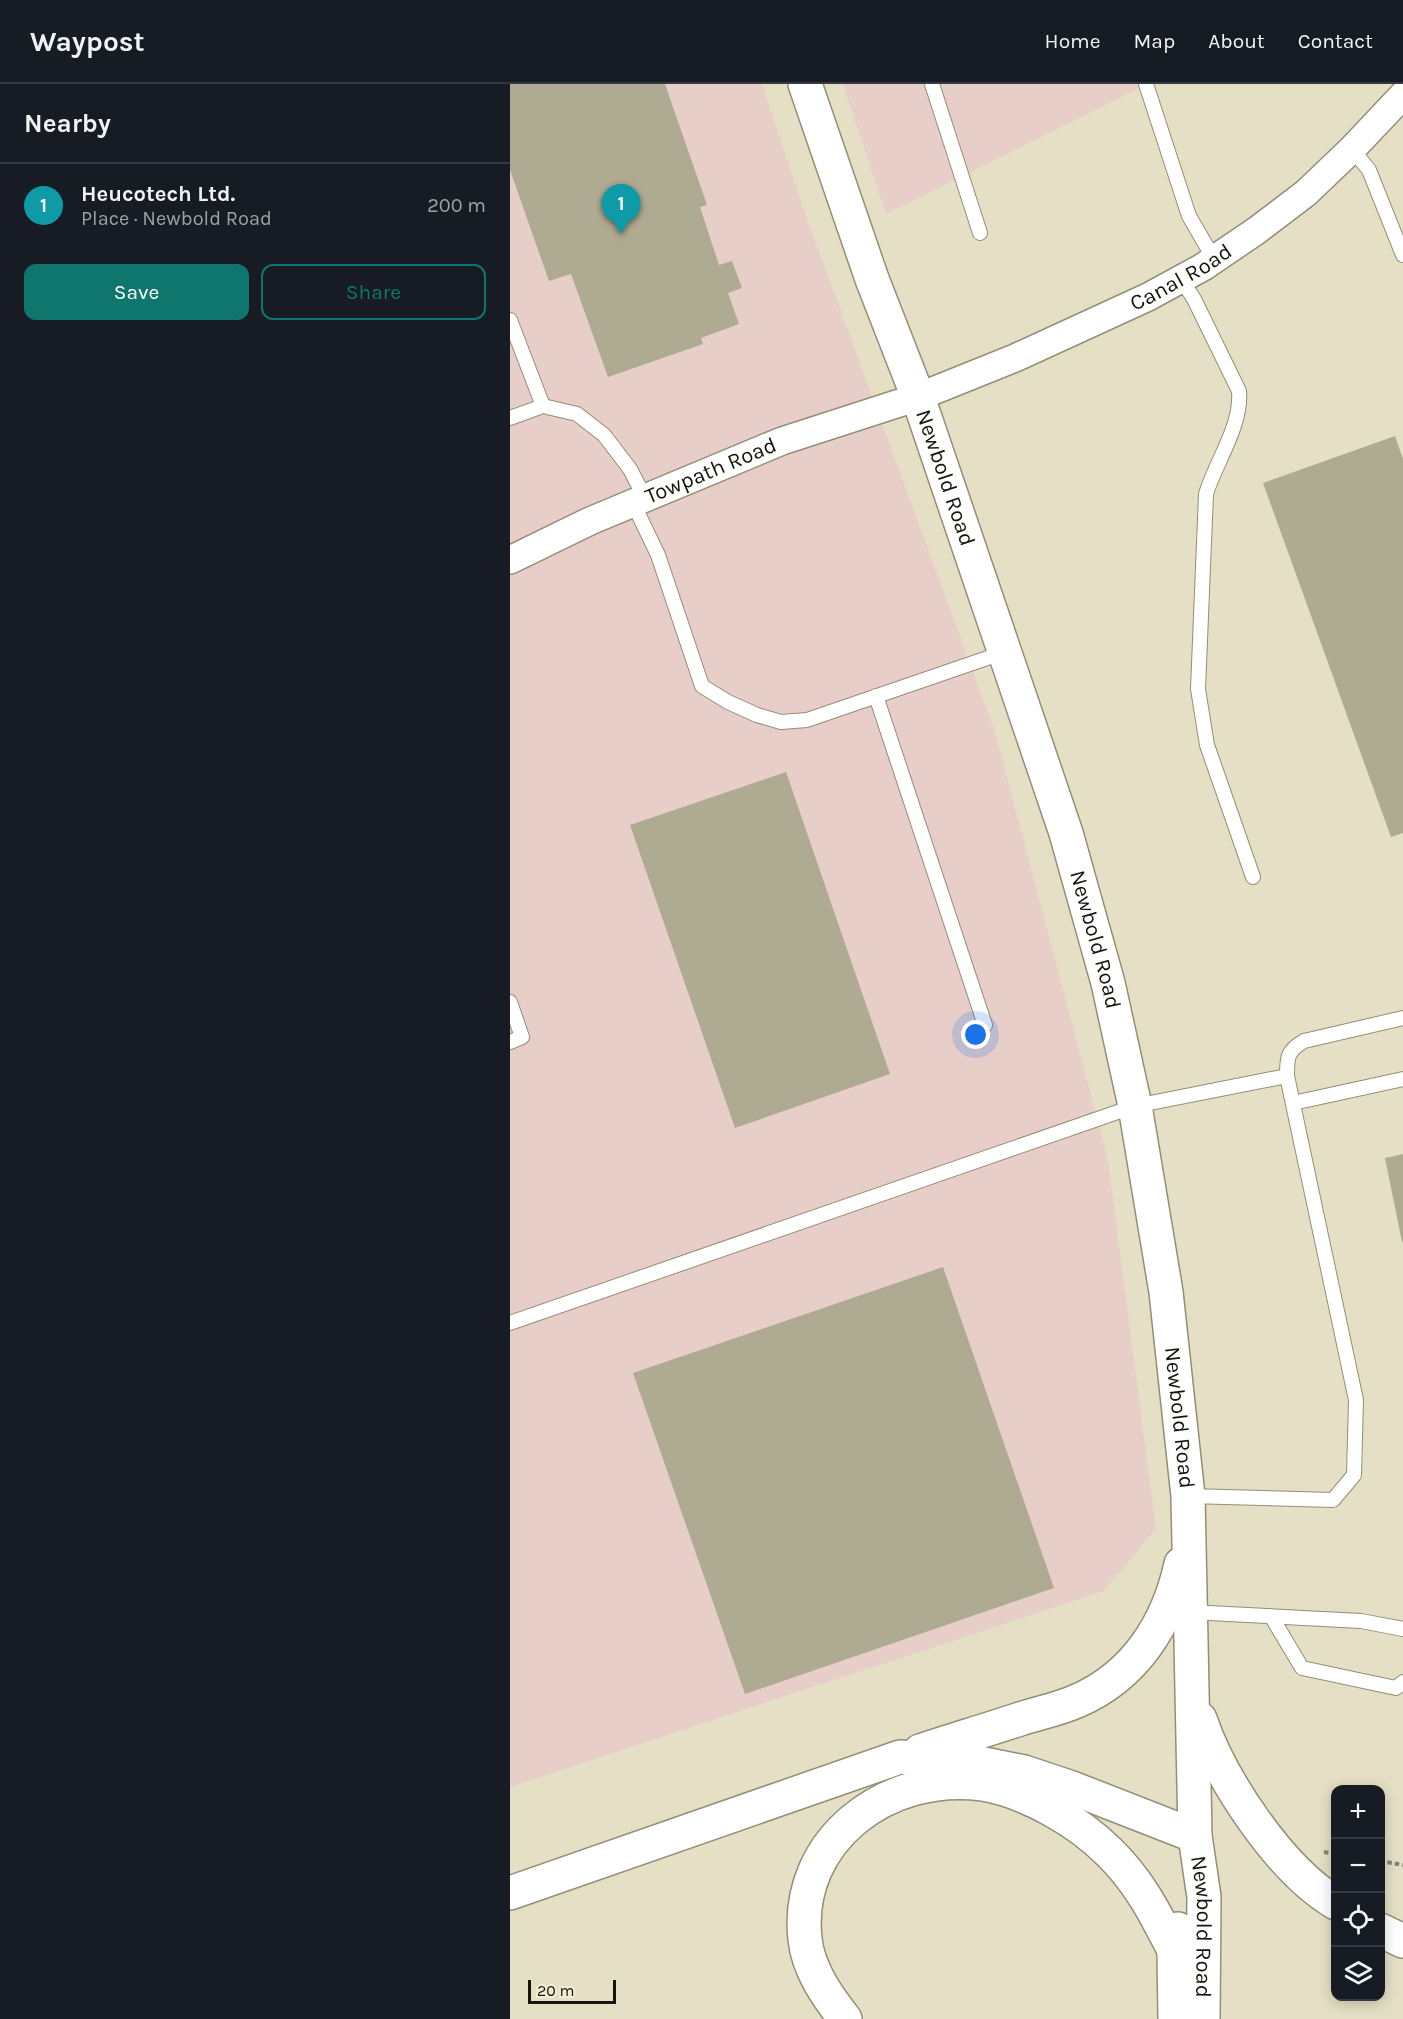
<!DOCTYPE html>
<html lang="en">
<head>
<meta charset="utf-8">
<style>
	body { margin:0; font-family:Karla,sans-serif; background:#242831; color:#f1f3f6 }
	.controls { position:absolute; right:18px; bottom:18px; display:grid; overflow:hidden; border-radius:12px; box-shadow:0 3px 15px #0003 }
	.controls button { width:54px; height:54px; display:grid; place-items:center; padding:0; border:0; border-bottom:2px solid #363941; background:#171b24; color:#f1f3f6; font:30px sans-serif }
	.scale { position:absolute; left:18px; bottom:15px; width:88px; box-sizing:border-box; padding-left:6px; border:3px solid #17150c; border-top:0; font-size:16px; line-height:21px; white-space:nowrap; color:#17150c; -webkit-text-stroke:4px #f2ecd3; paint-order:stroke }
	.you { position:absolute; left:466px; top:951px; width:21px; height:21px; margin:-15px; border:4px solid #fff; border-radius:50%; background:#1a73e8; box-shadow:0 0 0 9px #1a73e833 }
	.badge { display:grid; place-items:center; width:39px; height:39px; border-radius:50%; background:#0f766e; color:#fff; font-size:20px; font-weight:700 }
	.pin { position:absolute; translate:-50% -50px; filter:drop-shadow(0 2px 3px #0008) }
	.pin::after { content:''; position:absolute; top:32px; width:21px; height:18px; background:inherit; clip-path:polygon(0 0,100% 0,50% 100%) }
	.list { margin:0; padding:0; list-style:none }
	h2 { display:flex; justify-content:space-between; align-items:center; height:78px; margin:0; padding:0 24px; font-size:26px }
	h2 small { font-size:20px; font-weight:400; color:#9ea1a6 }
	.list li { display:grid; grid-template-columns:39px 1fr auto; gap:18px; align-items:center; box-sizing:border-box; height:84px; padding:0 24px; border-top:2px solid #363941 }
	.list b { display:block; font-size:22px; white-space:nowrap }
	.list p { margin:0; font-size:20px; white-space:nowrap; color:#9ea1a6 }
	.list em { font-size:20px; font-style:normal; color:#9ea1a6 }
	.actions { display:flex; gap:12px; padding:18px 24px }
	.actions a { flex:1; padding:14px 0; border:2px solid #0f766e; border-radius:12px; text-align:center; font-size:21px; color:#0f766e }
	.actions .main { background:#0f766e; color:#fff }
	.icon { flex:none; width:33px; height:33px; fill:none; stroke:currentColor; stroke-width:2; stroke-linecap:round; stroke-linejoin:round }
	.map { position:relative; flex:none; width:893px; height:1935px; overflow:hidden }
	header { display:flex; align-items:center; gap:36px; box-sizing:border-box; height:84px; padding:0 30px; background:#171b24; border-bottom:2px solid #363941 }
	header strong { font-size:28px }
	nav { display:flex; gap:33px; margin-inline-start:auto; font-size:21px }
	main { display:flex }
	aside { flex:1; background:#171b24 }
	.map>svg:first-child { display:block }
</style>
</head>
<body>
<header>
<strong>Waypost</strong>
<nav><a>Home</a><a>Map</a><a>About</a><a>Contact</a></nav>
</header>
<main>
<aside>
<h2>Nearby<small></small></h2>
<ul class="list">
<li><span class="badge" style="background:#0f9aa8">1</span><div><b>Heucotech Ltd.</b><p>Place · Newbold Road</p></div><em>200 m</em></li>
</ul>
<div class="actions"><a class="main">Save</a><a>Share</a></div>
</aside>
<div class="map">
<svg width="893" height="1935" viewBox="0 0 893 1935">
	<rect width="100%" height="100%" fill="#e5dfc6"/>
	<path fill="#e8cec8" d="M 0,0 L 252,0 L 295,129 L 485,648 L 598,1076 L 646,1445 L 594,1507 L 0,1703 Z
		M 333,0 L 637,0 L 376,130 Z"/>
	<path fill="#afaa92" d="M 0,0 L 155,0 L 197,121 L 190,123 L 209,181 L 222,177 L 232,204 L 218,209 L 229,240 L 191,254 L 193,260 L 98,293 L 61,190 L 39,197 L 0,86 Z
		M 885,352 L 893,375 L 893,749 L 881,753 L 753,399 Z
		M 276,688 L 380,990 L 225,1044 L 120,741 Z
		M 893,1070 L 893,1158 L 892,1158 L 875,1074 Z
		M 433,1183 L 544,1504 L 235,1610 L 123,1289 Z"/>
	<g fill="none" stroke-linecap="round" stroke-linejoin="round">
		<defs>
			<path id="lane" d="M 422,0 L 470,149
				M 636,0 L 679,132 L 704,175
				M 842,65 L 859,86 L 893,171
				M 671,195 L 684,215 L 729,307 C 732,342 706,377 696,410 L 688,605 L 697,661 L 743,793
				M 0,236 L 33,322 L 67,330 L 94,351 L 120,385 L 135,414
				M 0,334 L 33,322
				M 123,419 L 148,471 L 192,602 L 218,618 L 247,631 L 271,638 L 297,636 L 495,568
				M 366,612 L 475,941
				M 0,918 L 12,953 L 0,958
				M 777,992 C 777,973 777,967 794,957 L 893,934
				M 783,1019 L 893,995
				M 0,1239 L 625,1022 L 777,992 L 846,1316 L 844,1391 L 823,1416 L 678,1412
				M 680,1528 L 851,1537 L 893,1545
				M 761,1532 L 792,1584 L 886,1604 L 893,1598"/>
			<g id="street">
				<path id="s1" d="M 0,476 L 80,437 L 272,357 L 408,313 L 505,274 L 638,213 L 693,183 L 746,147 L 796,109 L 842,65 L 893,11"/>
			</g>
			<g id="secondary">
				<path id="s2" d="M 295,0 L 362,195 L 408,313 L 556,749 L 598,899 L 625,1022 L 656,1208 L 678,1412 L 685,1752 L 694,1813 L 693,1935"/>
				<path d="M 690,1635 C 710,1695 770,1786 826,1819"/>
				<path d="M 410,1667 C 443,1656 477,1646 510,1635 C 529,1629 549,1625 567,1617 C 625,1592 658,1540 671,1480"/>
				<path d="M 0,1809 L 390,1673 L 464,1678 L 514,1688 L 562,1704 L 685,1752"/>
				<path d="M 870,1846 L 893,1857"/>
				<path d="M 335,1935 C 317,1912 298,1885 295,1855 C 284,1755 379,1687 472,1700 C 516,1707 568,1737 599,1768 C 629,1797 645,1829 664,1866"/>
				<path d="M 665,1935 L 664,1866 L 668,1845"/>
			</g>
		</defs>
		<use href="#lane" stroke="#938e76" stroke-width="16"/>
		<use href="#street" stroke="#938e76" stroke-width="30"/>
		<use href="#secondary" stroke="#938e76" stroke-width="36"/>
		<path stroke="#888472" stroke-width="4" stroke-dasharray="4.5 3" stroke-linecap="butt" d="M 814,1768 L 826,1770
			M 870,1777 L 893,1781"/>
		<use href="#lane" stroke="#fff" stroke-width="14"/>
		<use href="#street" stroke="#fff" stroke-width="27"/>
		<use href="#secondary" stroke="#fff" stroke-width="33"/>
	</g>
	<g text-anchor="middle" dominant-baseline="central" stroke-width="5" stroke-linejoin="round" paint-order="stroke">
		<g font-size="22" fill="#17150c" stroke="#f2ecd3">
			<text stroke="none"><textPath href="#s1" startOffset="729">Canal Road</textPath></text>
			<text stroke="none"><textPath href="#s1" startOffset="220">Towpath Road</textPath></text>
			<text stroke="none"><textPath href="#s2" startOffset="418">Newbold Road</textPath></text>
			<text stroke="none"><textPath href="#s2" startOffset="904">Newbold Road</textPath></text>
			<text stroke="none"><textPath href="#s2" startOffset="1390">Newbold Road</textPath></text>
			<text stroke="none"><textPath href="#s2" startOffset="1900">Newbold Road</textPath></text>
		</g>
	</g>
</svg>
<div class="controls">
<button>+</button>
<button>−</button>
<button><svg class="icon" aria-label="locate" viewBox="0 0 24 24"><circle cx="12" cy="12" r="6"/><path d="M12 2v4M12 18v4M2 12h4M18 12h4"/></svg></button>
<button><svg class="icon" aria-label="layers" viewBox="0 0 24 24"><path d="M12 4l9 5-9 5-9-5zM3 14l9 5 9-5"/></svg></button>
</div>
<div class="scale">20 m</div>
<div class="you"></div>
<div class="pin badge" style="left:111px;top:150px;background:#0f9aa8">1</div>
</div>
</main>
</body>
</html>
